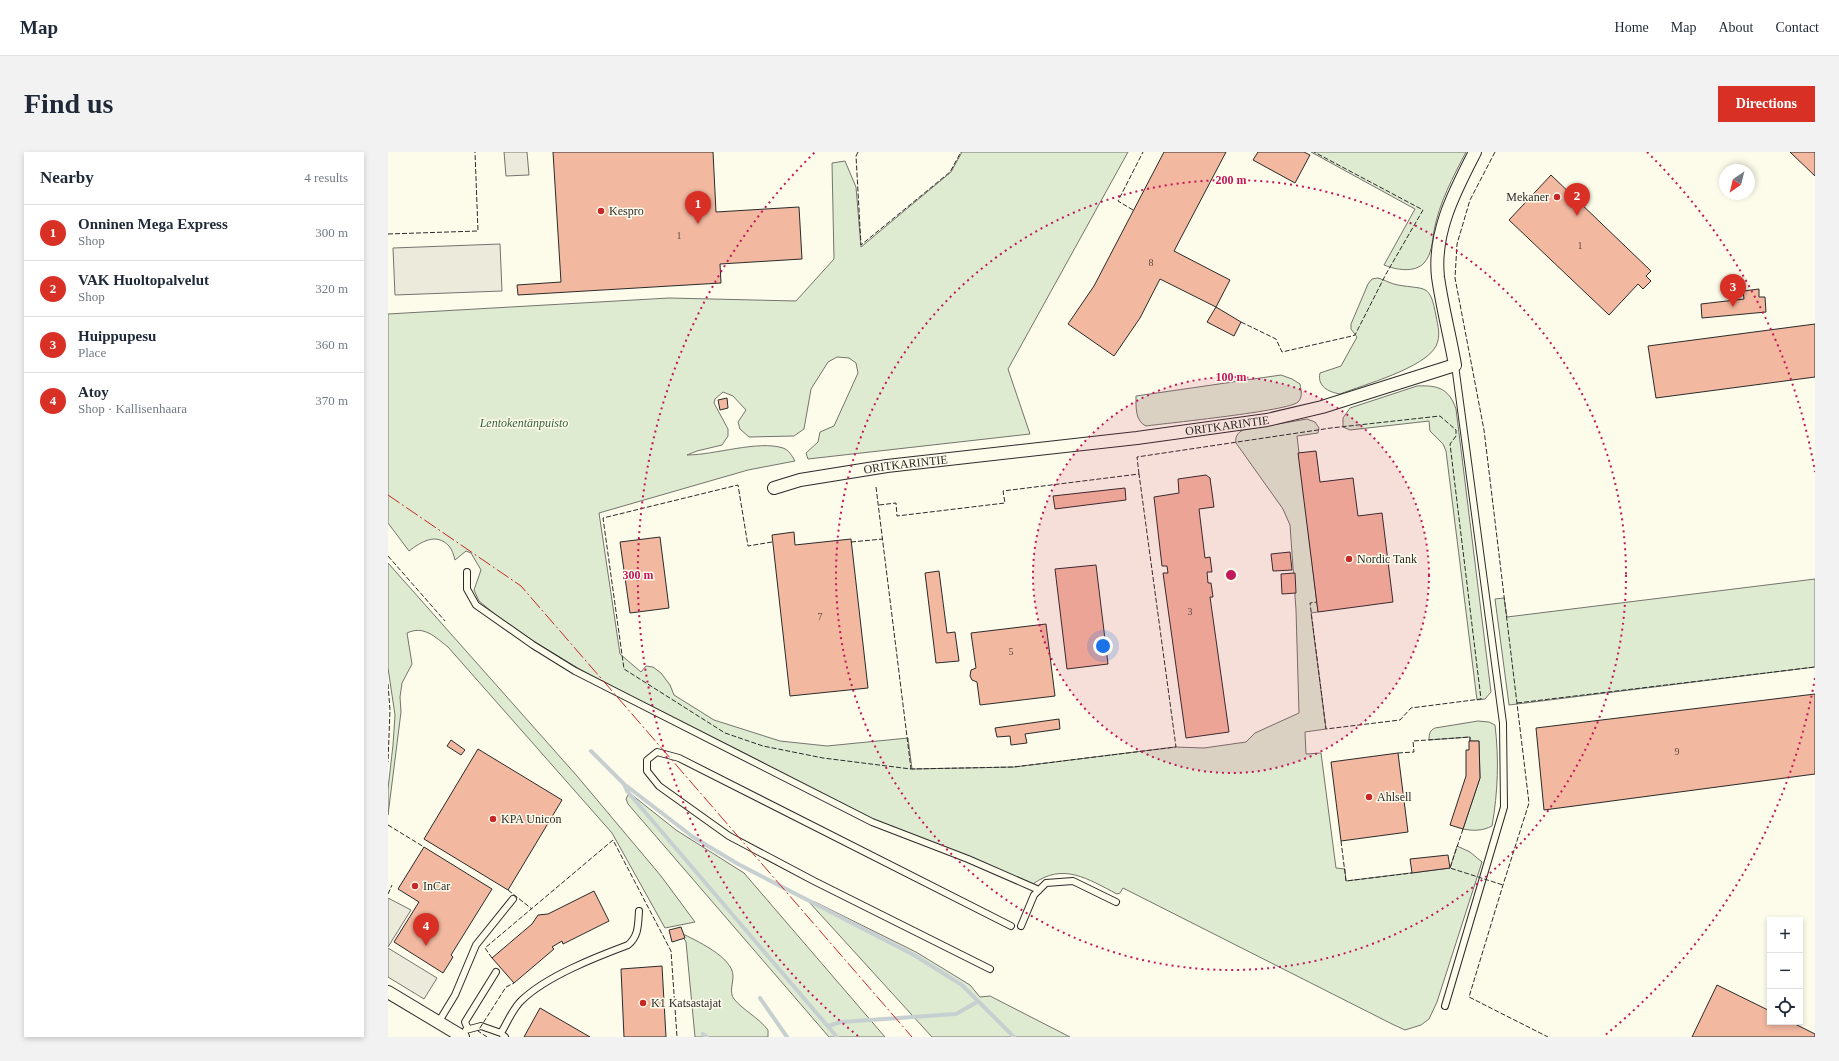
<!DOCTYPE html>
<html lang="en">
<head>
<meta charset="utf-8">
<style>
	body { margin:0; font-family:Georgia,serif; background:#f2f2f3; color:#1f2937 }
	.controls { position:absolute; right:12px; bottom:12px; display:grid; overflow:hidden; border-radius:0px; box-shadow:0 2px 6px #0003 }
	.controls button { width:36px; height:36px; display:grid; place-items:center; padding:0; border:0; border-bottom:1px solid #e0e1e3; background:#fff; color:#1f2937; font:20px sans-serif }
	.compass { position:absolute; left:1331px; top:12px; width:36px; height:36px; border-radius:50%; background:#fff; box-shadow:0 2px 6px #0003; rotate:215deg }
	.you { position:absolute; left:715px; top:494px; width:14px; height:14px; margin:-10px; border:3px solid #fff; border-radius:50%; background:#1a73e8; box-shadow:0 0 0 6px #1a73e833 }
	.badge { display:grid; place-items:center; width:26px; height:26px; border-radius:50%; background:#d93025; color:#fff; font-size:13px; font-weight:700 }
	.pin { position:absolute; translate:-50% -33px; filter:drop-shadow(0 1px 2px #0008) }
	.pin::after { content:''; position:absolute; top:21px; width:14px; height:12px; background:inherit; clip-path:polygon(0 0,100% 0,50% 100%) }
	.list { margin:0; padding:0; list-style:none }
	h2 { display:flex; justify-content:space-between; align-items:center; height:52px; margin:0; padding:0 16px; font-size:17px }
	h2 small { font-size:13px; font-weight:400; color:#747a83 }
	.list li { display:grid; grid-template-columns:26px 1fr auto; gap:12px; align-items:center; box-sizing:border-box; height:56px; padding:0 16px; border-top:1px solid #e0e1e3 }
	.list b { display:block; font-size:15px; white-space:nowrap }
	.list p { margin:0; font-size:13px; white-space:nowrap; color:#747a83 }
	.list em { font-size:13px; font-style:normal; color:#747a83 }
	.icon { flex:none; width:22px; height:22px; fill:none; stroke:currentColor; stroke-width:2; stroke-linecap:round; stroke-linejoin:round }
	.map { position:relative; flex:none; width:1427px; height:885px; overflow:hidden; border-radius:0px }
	header { display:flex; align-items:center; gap:24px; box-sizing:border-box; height:56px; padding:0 20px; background:#fff; border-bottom:1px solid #e0e1e3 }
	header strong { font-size:19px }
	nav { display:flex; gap:22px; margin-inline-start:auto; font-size:14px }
	.intro { display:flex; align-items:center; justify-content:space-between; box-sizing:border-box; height:96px; padding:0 24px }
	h1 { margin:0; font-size:28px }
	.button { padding:10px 18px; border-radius:0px; background:#d93025; color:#fff; font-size:14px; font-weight:700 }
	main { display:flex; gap:24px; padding:0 24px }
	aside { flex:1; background:#fff; border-radius:0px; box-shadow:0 2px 6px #0003 }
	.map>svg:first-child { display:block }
</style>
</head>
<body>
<header>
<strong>Map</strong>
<nav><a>Home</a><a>Map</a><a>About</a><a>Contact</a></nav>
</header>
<div class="intro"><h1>Find us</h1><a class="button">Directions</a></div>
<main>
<aside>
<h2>Nearby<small>4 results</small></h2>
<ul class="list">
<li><span class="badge">1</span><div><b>Onninen Mega Express</b><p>Shop</p></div><em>300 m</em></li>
<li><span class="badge">2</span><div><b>VAK Huoltopalvelut</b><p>Shop</p></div><em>320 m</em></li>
<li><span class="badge">3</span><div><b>Huippupesu</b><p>Place</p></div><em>360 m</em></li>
<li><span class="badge">4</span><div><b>Atoy</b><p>Shop · Kallisenhaara</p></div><em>370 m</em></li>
</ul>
</aside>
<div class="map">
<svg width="1427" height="885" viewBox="0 0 1427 885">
	<rect width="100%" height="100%" fill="#fdfbea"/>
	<path fill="#deebd1" stroke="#74746e" d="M 574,0 L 740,0 L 620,217 L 642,282 L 420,307 L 418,301 L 430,290 L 432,280 L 446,274 L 470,221 L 468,211 L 461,206 L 449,205 L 440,210 L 423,237 L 416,277 L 406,284 L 361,285 L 352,277 L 350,270 L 358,258 L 345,244 L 335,240 L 327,247 L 326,251 L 340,277 L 340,284 L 334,293 L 309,299 L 299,303 C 327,303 370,288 395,296 C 401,298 404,304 407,309 L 360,318 L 211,361 L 232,502 L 253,520 L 258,514 L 265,515 L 273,521 L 282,533 L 286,543 L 326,568 L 392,589 L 439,594 L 520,586 L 524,617 L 626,615 L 787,595 L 816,596 L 858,590 L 867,581 L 911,561 L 908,458 L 902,373 L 895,357 L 848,291 C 847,285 849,281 855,278 L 919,267 L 927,270 L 931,276 L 930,281 L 909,284 L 930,460 L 923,461 L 938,577 L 917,580 L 918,602 L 933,601 L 948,716 L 957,717 L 958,729 L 1062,716 L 1069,694 L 1082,700 L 1094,710 L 1049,850 L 1041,867 L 1033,873 L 1017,878 L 1004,872 L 735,736 L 732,741 L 729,742 C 700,727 675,710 645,732 L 485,667 L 246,546 L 188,515 L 147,490 L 109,464 L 91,449 L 86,438 L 93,418 L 83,401 L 78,399 L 67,408 C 66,404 64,397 61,394 C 48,380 33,390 21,399 L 0,371 L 0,162 L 281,146 L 408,149 L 446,107 L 444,11 L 457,9 L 468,35 L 473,95 L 563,20 Z
		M 923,0 L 1078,0 C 1065,25 1051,51 1046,79 C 1044,90 1044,102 1036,111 C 1027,121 1008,118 996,113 L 1027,57 Z
		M 990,126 C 997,128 1003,132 1010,133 C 1038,138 1042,131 1048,164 C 1050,174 1053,184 1048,194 C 1037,216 975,233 952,242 C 940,240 929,234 932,221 L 953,214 L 969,185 L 963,177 L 963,172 L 980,132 L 984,127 Z
		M 893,223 L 904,227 L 912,232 C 913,238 915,245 910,250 C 901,259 780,271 758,274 C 747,269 748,255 748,244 Z
		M 1029,234 C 1049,233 1061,236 1068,257 L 1103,540 L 1097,547 L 1089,548 L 1058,299 L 1055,292 L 1042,279 L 1041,269 L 962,278 L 955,275 L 955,266 L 962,256 Z
		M 0,411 L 189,624 L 273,724 L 307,770 L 277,776 L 224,681 L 60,495 C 47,485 36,473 19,481 L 24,512 L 14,531 L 12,545 L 13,560 L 0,663 L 0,637 L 5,593 L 7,563 L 0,516 Z
		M 1427,427 L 1427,515 L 1121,553 L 1107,447 L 1116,446 L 1119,465 Z
		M 1090,569 L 1101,570 L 1107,573 C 1111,607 1110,640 1104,674 C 1094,679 1086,679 1075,677 L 1092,626 L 1091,589 L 1082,589 L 1082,585 L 1041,588 C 1041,582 1042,578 1047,576 Z
		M 240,643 L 244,643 L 288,678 L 356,721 L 497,885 L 441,885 L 240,652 L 238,647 Z
		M 421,750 L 427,750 L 528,800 L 582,833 L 592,845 L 602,844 L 682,885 L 544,885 Z
		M 293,781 C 307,788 345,805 345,824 C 345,832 341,840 346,847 C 356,859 370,865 380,878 L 380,885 L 307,885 L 298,790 Z"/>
	<path fill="#eceadb" stroke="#74746e" d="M 116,0 L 139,0 L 141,23 L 118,24 Z
		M 112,92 L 114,139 L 7,143 L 5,96 Z
		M 0,746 L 23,758 L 0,795 Z
		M 0,796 L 49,826 L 36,847 L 0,825 Z"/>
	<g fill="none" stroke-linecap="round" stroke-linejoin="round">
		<path stroke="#c7d0d0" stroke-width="4" d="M 203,599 L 236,632 L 305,685 L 350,712 L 526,803 L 574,833 L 626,885
			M 236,632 L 239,639 L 449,885
			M 372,846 L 399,885
			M 440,874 L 453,870 L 568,862 L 589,850
			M 315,882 L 319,885"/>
	</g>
	<path fill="#f2b8a0" stroke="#2b2b2b" d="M 165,0 L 325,0 L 328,60 L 411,55 L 414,107 L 332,112 L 333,131 L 130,143 L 129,133 L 173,130 Z
		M 776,0 L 838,0 L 786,99 L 842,128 L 828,155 L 772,127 L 752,166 L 726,204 L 680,172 L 706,134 Z
		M 870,0 L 916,0 L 922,3 L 907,31 L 865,8 Z
		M 1402,0 L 1427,0 L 1427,24 Z
		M 1163,23 L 1263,119 L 1258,124 L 1263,129 L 1255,137 L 1250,132 L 1221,163 L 1121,68 Z
		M 1371,137 L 1371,145 L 1377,145 L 1378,160 L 1314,166 L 1313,152 L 1356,147 L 1355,139 Z
		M 828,155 L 853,170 L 846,184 L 819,170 Z
		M 1427,172 L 1427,225 L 1268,246 L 1260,194 Z
		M 339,246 L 340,256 L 332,258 L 330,248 Z
		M 928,299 L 932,330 L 965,326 L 970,364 L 994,361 L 1005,450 L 930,460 L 910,301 Z
		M 818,323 L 822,326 L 826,355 L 811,357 L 817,406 L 822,405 L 824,420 L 819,420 L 820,431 L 823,431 L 825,445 L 822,445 L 841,580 L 798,586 L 775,421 L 780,421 L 779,414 L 774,414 L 766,345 L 791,341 L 790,327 Z
		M 737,336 L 738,348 L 667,357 L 665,344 Z
		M 406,380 L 407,393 L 463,387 L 480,536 L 402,544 L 384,383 Z
		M 272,385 L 281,456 L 242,461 L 232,390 Z
		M 902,400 L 904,418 L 885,419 L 883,402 Z
		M 708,413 L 720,512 L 679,517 L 667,417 Z
		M 551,419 L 559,481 L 567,480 L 571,509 L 548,511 L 537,421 Z
		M 907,421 L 908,441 L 894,442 L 893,422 Z
		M 658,472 L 667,544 L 592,553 L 589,530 L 584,528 L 582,524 L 583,518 L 588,516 L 583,481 Z
		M 1427,542 L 1427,622 L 1156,658 L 1148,576 Z
		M 671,567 L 672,577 L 637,582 L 639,591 L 623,593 L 622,584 L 609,585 L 607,576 Z
		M 63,588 L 77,598 L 73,603 L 59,594 Z
		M 1081,589 L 1091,589 L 1092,626 L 1075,677 L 1062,673 L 1078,624 L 1078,598 L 1081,598 Z
		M 90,597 L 174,648 L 120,738 L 36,687 Z
		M 1010,601 L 1020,680 L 953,689 L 943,610 Z
		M 36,695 L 104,737 L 63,803 L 65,805 L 55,821 L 6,790 L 31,750 L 10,737 Z
		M 1060,703 L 1062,716 L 1024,721 L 1022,707 Z
		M 206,739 L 221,769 L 175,792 L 174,789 L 164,795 L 166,797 L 126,831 L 104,806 L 144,772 L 150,763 L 160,762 Z
		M 293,775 L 297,786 L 284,790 L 281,778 Z
		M 274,814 L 278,885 L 236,885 L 233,817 Z
		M 1329,833 L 1382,859 L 1382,870 L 1403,870 L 1427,882 L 1427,885 L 1304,885 Z
		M 152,856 L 202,885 L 136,885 Z"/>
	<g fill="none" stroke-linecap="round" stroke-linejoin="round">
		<defs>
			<path id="lane" d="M 79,420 L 79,437 L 88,453 L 145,493 L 187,519 L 484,670 L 580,707 L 651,738
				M 633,774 L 646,743 L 658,731 L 685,729 L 728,750
				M 602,817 L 426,729 L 341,684 L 271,634 L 259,619 L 259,608 L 269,600 L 291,606 L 623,774
				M 1057,854 L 1116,655 L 1115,571 L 1067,213
				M 50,871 L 67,843 L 88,793 L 125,747
				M 80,877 L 77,870 L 108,820
				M 78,878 L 93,874 L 113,881 L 117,885
				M 113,881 C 119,871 125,856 134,848 C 159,824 208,805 240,793 C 251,784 250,772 251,759"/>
			<g id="street">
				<path id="s1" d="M 386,336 L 412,328 L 499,314 L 749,286 L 879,268 L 934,255 L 1067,213 C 1062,184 1054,154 1050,125 C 1045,80 1067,39 1087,0"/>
				<path d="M 0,840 L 75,885"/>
			</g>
		</defs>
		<use href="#lane" stroke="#2b2b2b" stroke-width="8"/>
		<use href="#street" stroke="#2b2b2b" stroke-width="14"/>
		<use href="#lane" stroke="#fdfbea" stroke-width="6"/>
		<use href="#street" stroke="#fdfbea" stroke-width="12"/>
		<path stroke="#2b2b2b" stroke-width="1" stroke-dasharray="5 2" stroke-linecap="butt" d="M 470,0 L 468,4 L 473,93 L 562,20 L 573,0
			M 1107,0 L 1082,48 L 1069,92 L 1067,126 L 1096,278 L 1141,651 L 1115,733 L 1081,845 L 1160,885
			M 745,58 L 730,49 L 755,0
			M 0,82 L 90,79 L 87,0
			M 853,170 L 888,187 L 894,200 L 964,184 L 967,183 L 998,122 L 1035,58 L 926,0
			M 751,322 L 749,305 L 943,276 L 1052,264 L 1068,278 L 1068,284 L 1062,292 L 1093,547 L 1023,556 L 1012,568 L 938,577 L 922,451 L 929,450
			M 488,335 L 523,617
			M 384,390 L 360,394 L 350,333 L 215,366 L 236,517 L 337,581 L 375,594 L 435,606 L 523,617 L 626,615 L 788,595 L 751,322 L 615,339 L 617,351 L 509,364 L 508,351 L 491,353
			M 463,390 L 495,387
			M 0,404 L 57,469
			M 0,532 L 2,558 L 0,610
			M 1129,551 L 1427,515
			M 1010,601 L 1026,600 L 1025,589 L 1082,585 L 1082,589
			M 0,673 L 36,695
			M 1075,677 L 1062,716 L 1115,733
			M 953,689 L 958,729 L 1024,721
			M 120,738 L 144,757
			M 0,742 L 4,733
			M 104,806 L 97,796 L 225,688 L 283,799 L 289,885
			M 99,885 L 90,879 L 118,835 L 126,831"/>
		<path stroke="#c62828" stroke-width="1" stroke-dasharray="14 3 2 3" stroke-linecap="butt" d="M 0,343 L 133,434 L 524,885"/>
	</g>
	<circle cx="843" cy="423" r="198" fill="#c2185b" fill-opacity=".12"/>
	<g fill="none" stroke="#c2185b" stroke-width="2" stroke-dasharray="2 4">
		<circle cx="843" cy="423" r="198"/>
		<circle cx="843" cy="423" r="395"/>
		<path d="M1427 526A593 593 0 0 1 1216 884M470 884A593 593 0 0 1 427 0M1259 0A593 593 0 0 1 1427 320"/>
	</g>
	<g fill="#c62828" stroke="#fdfbea" stroke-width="1.5">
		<circle cx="1169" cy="45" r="4"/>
		<circle cx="213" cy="59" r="4"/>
		<circle cx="961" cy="407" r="4"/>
		<circle cx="981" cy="645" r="4"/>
		<circle cx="105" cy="667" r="4"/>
		<circle cx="27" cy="734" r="4"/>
		<circle cx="255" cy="851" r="4"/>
	</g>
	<g text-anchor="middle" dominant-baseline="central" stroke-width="3" stroke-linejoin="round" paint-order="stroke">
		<g font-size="10" fill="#5d4e48">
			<text x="291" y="83">1</text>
			<text x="1192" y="93">1</text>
			<text x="763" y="110">8</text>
			<text x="802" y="459">3</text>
			<text x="432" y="464">7</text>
			<text x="623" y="499">5</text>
			<text x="1289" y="599">9</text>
		</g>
		<g font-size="12" fill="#2b2b2b" stroke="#fdfbea" text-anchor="start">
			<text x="1161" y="45" text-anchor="end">Mekaner</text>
			<text x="221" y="59">Kespro</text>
			<text x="969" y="407">Nordic Tank</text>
			<text x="989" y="645">Ahlsell</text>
			<text x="113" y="667">KPA Unicon</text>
			<text x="35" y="734">InCar</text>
			<text x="263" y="851">K1 Katsastajat</text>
		</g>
		<g font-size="12" font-style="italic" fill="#34623c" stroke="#fdfbea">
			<text x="136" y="271">Lentokentänpuisto</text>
		</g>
		<g font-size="12" fill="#2b2b2b" stroke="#fdfbea">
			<text stroke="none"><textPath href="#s1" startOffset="458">ORITKARINTIE</textPath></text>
			<text stroke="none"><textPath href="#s1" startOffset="134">ORITKARINTIE</textPath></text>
		</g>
	</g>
	<circle cx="843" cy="423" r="6" fill="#c2185b" stroke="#fdfbea" stroke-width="2"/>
	<g font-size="12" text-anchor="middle" font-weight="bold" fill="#c2185b" stroke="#fdfbea" stroke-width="3" stroke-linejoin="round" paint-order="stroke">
		<text x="843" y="32">200 m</text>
		<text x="843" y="229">100 m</text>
		<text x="250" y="427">300 m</text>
	</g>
</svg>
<div class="controls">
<button>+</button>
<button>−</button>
<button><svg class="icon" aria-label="locate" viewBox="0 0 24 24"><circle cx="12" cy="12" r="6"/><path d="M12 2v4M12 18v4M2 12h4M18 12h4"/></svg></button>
</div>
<svg class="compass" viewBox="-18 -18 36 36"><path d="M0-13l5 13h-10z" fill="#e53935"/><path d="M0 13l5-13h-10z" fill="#747a83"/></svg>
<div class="you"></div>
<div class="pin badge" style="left:310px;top:72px">1</div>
<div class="pin badge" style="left:1189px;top:64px">2</div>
<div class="pin badge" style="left:1345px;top:155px">3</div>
<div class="pin badge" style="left:38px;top:794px">4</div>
</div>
</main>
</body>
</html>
